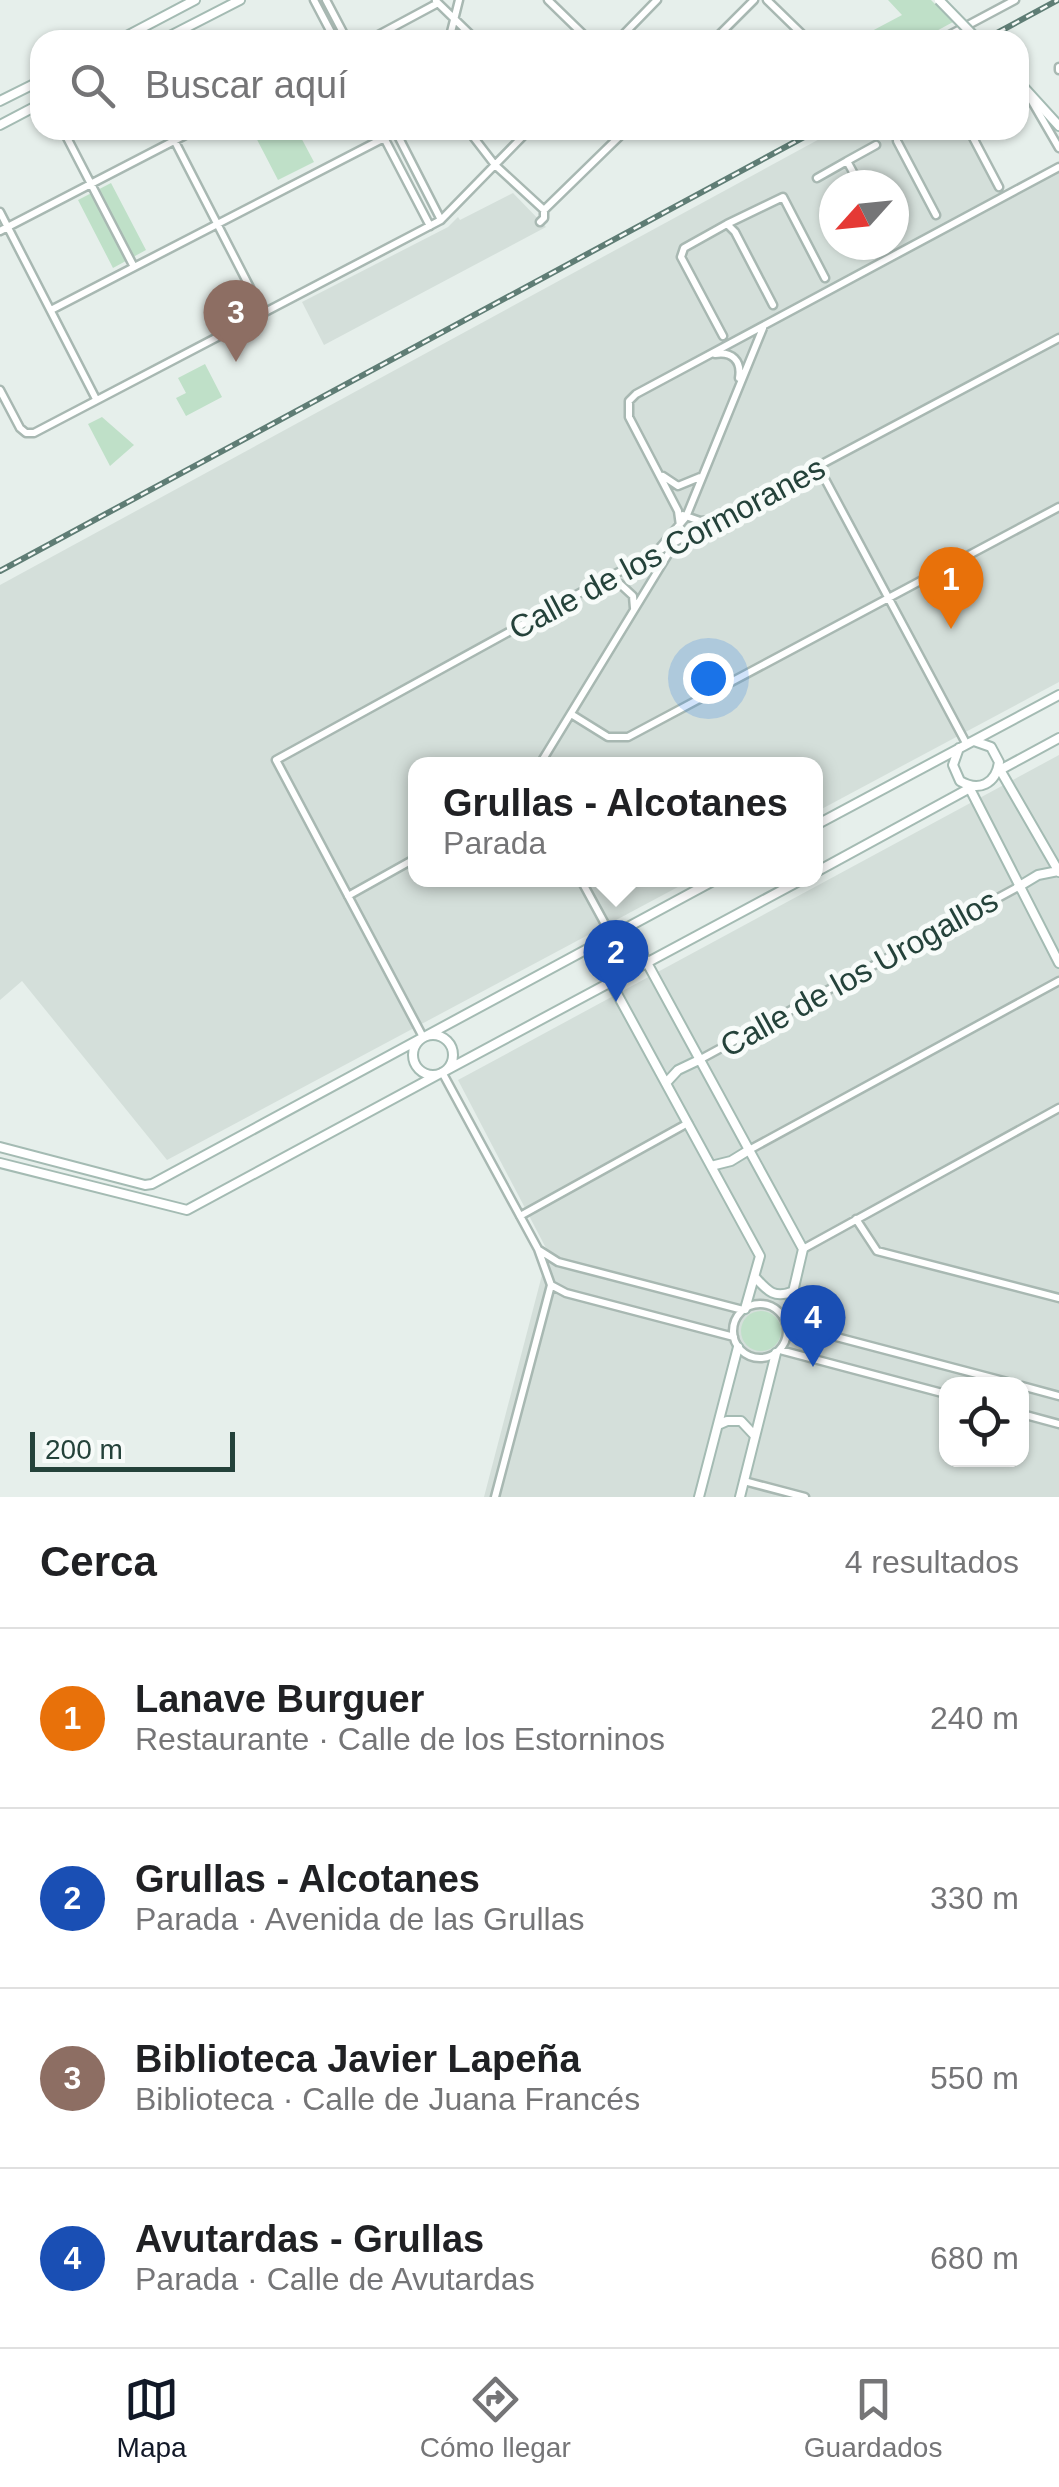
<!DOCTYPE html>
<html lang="es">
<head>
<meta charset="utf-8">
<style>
	body { margin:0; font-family:Helvetica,sans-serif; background:#f6f6f6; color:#202124 }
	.controls { position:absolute; right:30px; bottom:30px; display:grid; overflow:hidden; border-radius:20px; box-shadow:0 2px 8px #0004 }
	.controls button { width:90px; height:90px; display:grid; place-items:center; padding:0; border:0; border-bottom:2px solid #e0e0e0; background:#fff; color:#202124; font:50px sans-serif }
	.compass { position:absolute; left:819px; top:170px; width:90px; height:90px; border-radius:50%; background:#fff; box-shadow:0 2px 8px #0004; rotate:243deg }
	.scale { position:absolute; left:30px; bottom:25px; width:205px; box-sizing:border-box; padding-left:10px; border:5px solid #24423a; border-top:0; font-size:28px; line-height:35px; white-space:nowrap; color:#24423a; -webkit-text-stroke:8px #f7fbf9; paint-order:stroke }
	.you { position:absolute; left:708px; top:678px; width:35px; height:35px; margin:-25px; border:8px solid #fff; border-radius:50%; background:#1a73e8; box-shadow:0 0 0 15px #1a73e833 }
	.badge { display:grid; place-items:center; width:65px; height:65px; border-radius:50%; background:#111827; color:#fff; font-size:32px; font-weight:700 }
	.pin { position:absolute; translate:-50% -82px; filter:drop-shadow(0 2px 5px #0008) }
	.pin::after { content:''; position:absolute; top:52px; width:35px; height:30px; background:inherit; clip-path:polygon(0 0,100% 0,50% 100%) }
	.popup { position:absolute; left:408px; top:757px; width:415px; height:130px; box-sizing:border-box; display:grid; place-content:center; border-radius:20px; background:#fff; filter:drop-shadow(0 2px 8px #0005); font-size:32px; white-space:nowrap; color:#757577 }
	.popup b { font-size:38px; color:#202124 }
	.popup::after { content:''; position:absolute; left:50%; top:100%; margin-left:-20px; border:20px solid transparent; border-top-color:#fff }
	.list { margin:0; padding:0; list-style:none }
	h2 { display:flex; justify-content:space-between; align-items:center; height:130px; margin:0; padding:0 40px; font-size:42px }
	h2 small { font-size:32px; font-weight:400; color:#757577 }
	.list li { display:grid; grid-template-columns:65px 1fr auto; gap:30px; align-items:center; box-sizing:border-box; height:180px; padding:0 40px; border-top:2px solid #e0e0e0 }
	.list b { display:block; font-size:38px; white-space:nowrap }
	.list p { margin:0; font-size:32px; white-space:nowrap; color:#757577 }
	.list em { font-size:32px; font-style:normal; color:#757577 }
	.icon { flex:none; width:55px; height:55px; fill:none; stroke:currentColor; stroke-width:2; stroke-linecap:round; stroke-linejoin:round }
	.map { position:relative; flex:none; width:1059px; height:1497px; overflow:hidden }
	.search { position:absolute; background:#fff; box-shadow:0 2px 8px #0004; left:30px; right:30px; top:30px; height:110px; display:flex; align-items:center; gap:25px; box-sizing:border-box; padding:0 35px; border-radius:30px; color:#757577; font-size:38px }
	.sheet { height:850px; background:#fff }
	nav { display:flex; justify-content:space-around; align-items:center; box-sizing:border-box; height:140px; border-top:2px solid #e0e0e0; background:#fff; font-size:28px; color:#757577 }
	nav a { display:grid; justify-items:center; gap:5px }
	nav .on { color:#111827 }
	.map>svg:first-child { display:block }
</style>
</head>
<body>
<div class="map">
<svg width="1059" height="1497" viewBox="0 0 1059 1497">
	<rect width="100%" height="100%" fill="#e6efeb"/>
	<path fill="#d4dfda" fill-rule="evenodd" d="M 836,130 L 974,130 L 1006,196 L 1059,168 L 1059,682 L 816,812 L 816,764 L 416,764 L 416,880 L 691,880 L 167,1160 L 22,981 L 0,1000 L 0,585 ZM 834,185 L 894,185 L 894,245 L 834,245 Z
		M 513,193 L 546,227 L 324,345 L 302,302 L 448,227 L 458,217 L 460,220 Z
		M 1059,755 L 1059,1497 L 484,1497 L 548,1252 L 458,1080 ZM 946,1384 L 1022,1384 L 1022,1460 L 946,1460 Z"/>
	<path fill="#bfe0c8" d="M 888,0 L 931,0 L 953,22 L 920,40 L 855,40 L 902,15 Z
		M 252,130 L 297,130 L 314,162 L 278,180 Z
		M 111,183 L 146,250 L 113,268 L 78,200 Z
		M 205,364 L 222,397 L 186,416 L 176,398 L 186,393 L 178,378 Z
		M 102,417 L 134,445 L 110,466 L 88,424 Z
		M741 1331a20 20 0 1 1 40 0a20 20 0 1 1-40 0Z"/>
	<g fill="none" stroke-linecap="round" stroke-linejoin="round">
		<defs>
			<path id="street" d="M 314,0 L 335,40
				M 326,0 L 347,40
				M 548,0 L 589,40
				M 767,0 L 808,40
				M 436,1 L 476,40
				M 369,40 L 438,3
				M 449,40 L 459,0
				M 618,40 L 657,0
				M 714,40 L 754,0
				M 940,40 L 1015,0
				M 1059,67 L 1059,70
				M 1030,98 L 1059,148
				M 63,130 L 134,267
				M 169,130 L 263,313
				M 380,130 L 430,226
				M 395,130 L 441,220
				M 468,130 L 495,165 L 544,210 L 626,130
				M 897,130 L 897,141 L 936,215
				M 969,130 L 999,187
				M 817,178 L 847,161
				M 860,185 L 847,161 L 876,145
				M 0,212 L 96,399
				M 540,222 L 544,218 L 544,210
				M 727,224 L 783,197 L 825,278
				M 0,231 L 195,130
				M 51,310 L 384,138
				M 723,336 L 681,257 L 684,248 L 727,224 L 735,232 L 773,305
				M 715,354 C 732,351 742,361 739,378
				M 0,390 L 20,428 L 26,433 L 34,433 L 441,220 L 529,130
				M 819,468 L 966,743
				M 663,476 L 678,486 L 700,477
				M 683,515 L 700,521 L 714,520
				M 658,550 L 686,517 L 763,328
				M 598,586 L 620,584 L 633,596 L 634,608
				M 571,714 L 608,737 L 628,737 L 1059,507
				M 540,764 L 681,533 L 678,511 L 629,417 L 629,401 L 636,394 L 1059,167
				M 581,880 L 611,935
				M 348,896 L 416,858
				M 423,1037 L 276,760 L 587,589 L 1059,338
				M 699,1060 L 1018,887
				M 442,1072 L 538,1249 L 551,1285 L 566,1293 L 734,1337
				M 749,1150 L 1059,981
				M 520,1216 L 688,1123
				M 856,1219 L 877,1251 L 1059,1298
				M 803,1249 L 1059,1108
				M 539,1250 L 558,1262 L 743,1310
				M733 1331a27 27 0 1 1 54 0a27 27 0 1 1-54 0Z
				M 787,1324 L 1015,1384
				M 780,1350 L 946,1394
				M 1022,1386 L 1059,1396
				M 1022,1414 L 1059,1424
				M 744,1481 L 805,1497
				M 495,1497 L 551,1285"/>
			<path id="secondary" d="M 119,40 L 195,0
				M 162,40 L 240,0
				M 1019,82 L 1059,126
				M 0,101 L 40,81
				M 0,125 L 40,104
				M 959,748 L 953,765 L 960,781 C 979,792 996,784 999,762 L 991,747 L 974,741
				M 999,768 L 1059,872
				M 998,771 L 1059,738
				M 968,785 L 1059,963
				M 816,825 L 1059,695
				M 816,872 L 970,788
				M 1018,887 L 1038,875 L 1058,871
				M 611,935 L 633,937 L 803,1249 L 786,1322
				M 611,935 L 597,957 L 760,1256 L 745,1309
				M413 1055a20 20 0 1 1 40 0a20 20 0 1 1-40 0Z
				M 426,1036 L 715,880
				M 445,1071 L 801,880
				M 666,1083 L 678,1070 L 699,1060
				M 0,1147 L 145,1185 L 152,1184 L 420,1039
				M 0,1163 L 187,1210 L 439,1074
				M 711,1166 L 731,1161 L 749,1150
				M 755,1277 C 768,1292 775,1299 794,1291
				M 718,1425 L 727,1421 L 741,1421 L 755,1436
				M 699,1497 L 738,1347
				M 740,1497 L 776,1353"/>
		</defs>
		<use href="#street" stroke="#a8b8b2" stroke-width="11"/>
		<use href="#secondary" stroke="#a4bbb3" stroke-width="12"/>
		<use href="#street" stroke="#fff" stroke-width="6"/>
		<use href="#secondary" stroke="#fff" stroke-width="8"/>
		<defs>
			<path id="rail" d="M 984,40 L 1058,0
				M 0,571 L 817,130"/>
		</defs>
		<use href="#rail" stroke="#5f7d75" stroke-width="6"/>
		<use href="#rail" stroke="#f7fbf9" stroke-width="2.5" stroke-dasharray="8" stroke-linecap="butt"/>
		<defs>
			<path id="secondary-bridge" d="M 939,0 L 978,40"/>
		</defs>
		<use href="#secondary-bridge" stroke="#a4bbb3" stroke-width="12" stroke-linecap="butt"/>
		<use href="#secondary-bridge" stroke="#fff" stroke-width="8"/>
	</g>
	<g text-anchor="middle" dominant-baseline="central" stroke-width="10" stroke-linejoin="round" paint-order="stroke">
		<g font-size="32" fill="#24423a" stroke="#f7fbf9">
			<text transform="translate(667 548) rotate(-28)">Calle de los Cormoranes</text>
			<text transform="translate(859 973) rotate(-29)">Calle de los Urogallos</text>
		</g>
	</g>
</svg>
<div class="controls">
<button><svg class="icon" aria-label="locate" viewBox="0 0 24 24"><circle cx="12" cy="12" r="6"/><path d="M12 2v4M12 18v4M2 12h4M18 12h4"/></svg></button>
</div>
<svg class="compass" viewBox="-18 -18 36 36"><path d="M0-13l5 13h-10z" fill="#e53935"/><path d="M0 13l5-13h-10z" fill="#757577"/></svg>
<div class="scale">200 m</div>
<div class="you"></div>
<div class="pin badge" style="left:951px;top:629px;background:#e8710a">1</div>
<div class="pin badge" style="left:616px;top:1002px;background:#1a4fb4">2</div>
<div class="popup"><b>Grullas - Alcotanes</b>Parada</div>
<div class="pin badge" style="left:236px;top:362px;background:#8d6e63">3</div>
<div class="pin badge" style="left:813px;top:1367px;background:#1a4fb4">4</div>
<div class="search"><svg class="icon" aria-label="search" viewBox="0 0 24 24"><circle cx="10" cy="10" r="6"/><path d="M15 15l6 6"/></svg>Buscar aquí</div>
</div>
<section class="sheet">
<h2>Cerca<small>4 resultados</small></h2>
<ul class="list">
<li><span class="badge" style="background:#e8710a">1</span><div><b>Lanave Burguer</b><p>Restaurante · Calle de los Estorninos</p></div><em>240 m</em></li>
<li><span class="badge" style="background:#1a4fb4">2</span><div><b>Grullas - Alcotanes</b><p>Parada · Avenida de las Grullas</p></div><em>330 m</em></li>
<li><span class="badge" style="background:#8d6e63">3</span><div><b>Biblioteca Javier Lapeña</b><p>Biblioteca · Calle de Juana Francés</p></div><em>550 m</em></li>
<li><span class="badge" style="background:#1a4fb4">4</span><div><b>Avutardas - Grullas</b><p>Parada · Calle de Avutardas</p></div><em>680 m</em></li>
</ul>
</section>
<nav>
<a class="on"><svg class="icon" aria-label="map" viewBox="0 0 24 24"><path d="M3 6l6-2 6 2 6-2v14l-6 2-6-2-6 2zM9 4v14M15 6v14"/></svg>Mapa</a>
<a><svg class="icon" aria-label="directions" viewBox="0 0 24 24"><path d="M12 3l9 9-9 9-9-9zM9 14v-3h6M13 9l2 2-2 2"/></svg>Cómo llegar</a>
<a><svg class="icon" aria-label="saved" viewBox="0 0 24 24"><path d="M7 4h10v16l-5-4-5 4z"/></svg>Guardados</a>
</nav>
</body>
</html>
